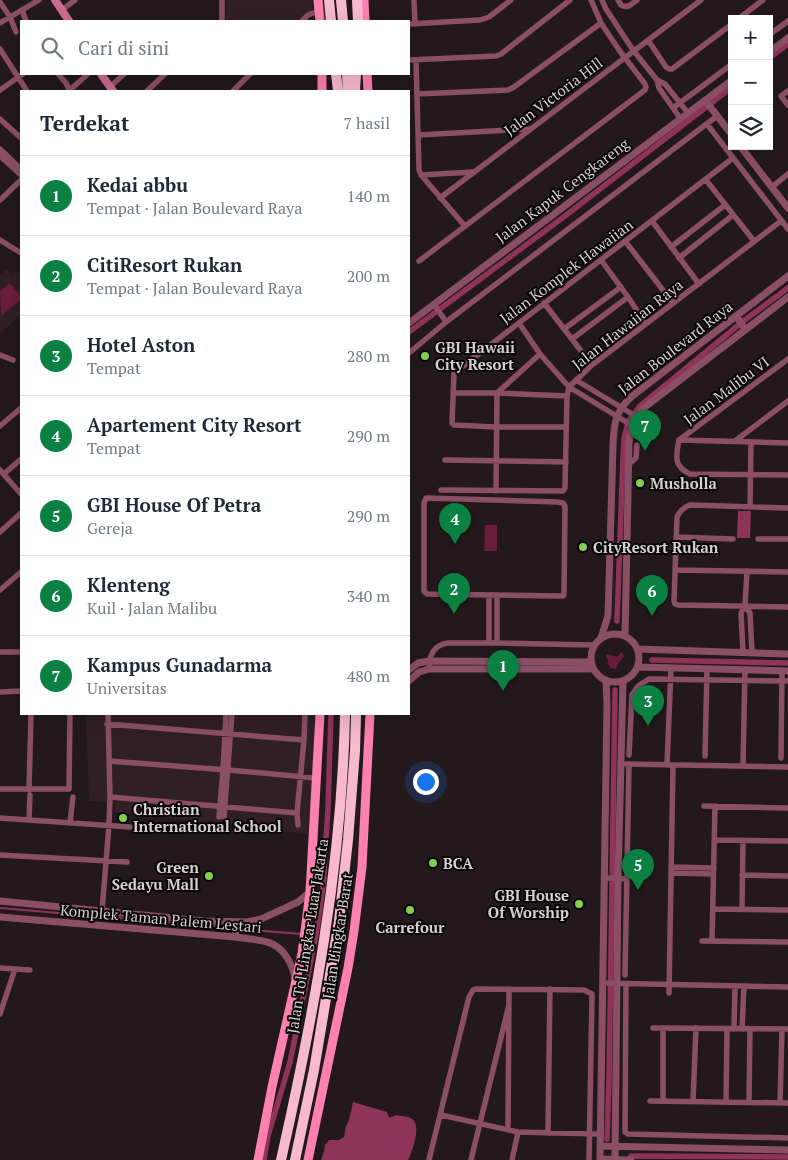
<!DOCTYPE html>
<html lang="id">
<head>
<meta charset="utf-8">
<style>
	body { margin:0; font-family:"PT Serif",serif; background:#f6f6f7; color:#1f2937 }
	.controls { position:absolute; right:15px; top:15px; display:grid; overflow:hidden; border-radius:0px; box-shadow:0 5px 20px #0002 }
	.controls button { width:45px; height:45px; display:grid; place-items:center; padding:0; border:0; border-bottom:1px solid #e0e1e3; background:#fff; color:#1f2937; font:25px sans-serif }
	.you { position:absolute; left:425px; top:781px; width:18px; height:18px; margin:-12px; border:4px solid #fff; border-radius:50%; background:#1a73e8; box-shadow:0 0 0 8px #1a73e833 }
	.badge { display:grid; place-items:center; width:32px; height:32px; border-radius:50%; background:#0b8043; color:#fff; font-size:16px; font-weight:700 }
	.pin { position:absolute; translate:-50% -41px; filter:drop-shadow(0 1px 2px #0008) }
	.pin::after { content:''; position:absolute; top:26px; width:18px; height:15px; background:inherit; clip-path:polygon(0 0,100% 0,50% 100%) }
	.list { margin:0; padding:0; list-style:none }
	h2 { display:flex; justify-content:space-between; align-items:center; height:65px; margin:0; padding:0 20px; font-size:21px }
	h2 small { font-size:16px; font-weight:400; color:#747a83 }
	.list li { display:grid; grid-template-columns:32px 1fr auto; gap:15px; align-items:center; box-sizing:border-box; height:80px; padding:0 20px; border-top:1px solid #e0e1e3 }
	.list b { display:block; font-size:19px; white-space:nowrap }
	.list p { margin:0; font-size:16px; white-space:nowrap; color:#747a83 }
	.list em { font-size:16px; font-style:normal; color:#747a83 }
	.icon { flex:none; width:28px; height:28px; fill:none; stroke:currentColor; stroke-width:2; stroke-linecap:round; stroke-linejoin:round }
	.map { position:relative; flex:none; width:788px; height:1160px; overflow:hidden }
	.search { position:absolute; background:#fff; box-shadow:0 5px 20px #0002; left:20px; top:20px; width:390px; height:55px; display:flex; align-items:center; gap:12px; box-sizing:border-box; padding:0 18px; border-radius:0px; color:#747a83; font-size:19px }
	.panel { position:absolute; background:#fff; box-shadow:0 5px 20px #0002; left:20px; top:90px; width:390px; height:625px; border-radius:0px }
	.map>svg:first-child { display:block }
</style>
</head>
<body>
<div class="map">
<svg width="788" height="1160" viewBox="0 0 788 1160">
	<rect width="100%" height="100%" fill="#23191c"/>
	<path fill="#301f25" d="M 226,0 L 312,0 L 313,11 L 302,21 L 226,21 Z
		M 7,269 L 11,274 L 16,270 L 21,276 L 21,315 L 0,333 L 0,275 Z
		M 86,714 L 315,714 L 313,778 L 308,834 L 114,812 L 115,802 L 89,801 Z"/>
	<path fill="#6a1c3f" d="M 10,283 L 21,297 L 21,299 L 1,316 L 0,291 Z
		M 485,525 L 497,525 L 497,551 L 484,551 Z
		M 622,652 L 624,656 L 617,665 L 616,669 L 611,668 L 608,664 L 608,660 L 606,656 L 607,654 L 617,657 L 620,653 Z"/>
	<path fill="#8e345a" d="M 738,511 L 751,511 L 750,538 L 737,538 Z
		M 353,1102 L 387,1112 L 389,1118 L 396,1115 C 400,1116 408,1116 412,1119 C 422,1125 412,1152 408,1160 L 321,1160 L 324,1151 L 325,1145 L 329,1140 L 339,1140 L 344,1137 L 346,1126 L 349,1120 Z"/>
	<g fill="none" stroke-linecap="round" stroke-linejoin="round">
		<path stroke="#8e345a" stroke-width="2" d="M 0,908 L 234,928
			M 239,929 L 302,934
			M 309,934 L 316,935"/>
		<path stroke="#8e345a" stroke-width="5.5" d="M 769,58 L 788,44
			M 409,332 L 565,216 L 732,87
			M 617,621 L 623,457 L 624,439 L 628,422 L 640,406 L 746,319 L 788,288
			M 652,660 L 788,663
			M 607,1139 L 609,1082 L 615,690
			M 631,1156 L 788,1157
			M 264,1160 L 268,1136 L 290,1062 L 316,935 L 323,887 L 328,808 L 331,714"/>
		<path stroke="#8b4f65" stroke-width="5.5" d="M 222,0 L 222,21
			M 414,0 L 415,24
			M 602,0 L 606,9 L 633,50 L 657,80 L 659,88 L 680,118
			M 618,0 L 621,5 C 627,9 632,4 637,0
			M 0,2 L 10,17 L 16,32
			M 22,10 L 26,21
			M 62,10 L 75,0
			M 738,19 L 763,0
			M 302,21 L 308,15 L 319,11
			M 0,23 L 39,0
			M 409,24 L 480,20 L 489,17 L 511,0
			M 769,35 L 788,21
			M 648,40 L 666,67 L 669,69 L 672,69 L 732,24
			M 0,49 L 27,91
			M 409,60 L 496,56 L 501,54 L 570,0
			M 416,60 L 419,170 L 421,175 L 464,225
			M 58,74 L 66,83 L 69,89 L 71,89 L 88,74
			M 657,80 L 665,84 L 688,113
			M 110,87 L 124,74
			M 0,90 L 23,74
			M 147,91 L 165,74
			M 233,91 L 250,74
			M 788,91 L 781,96 L 788,105
			M 417,94 L 508,90 L 514,87 L 601,23
			M 673,108 L 732,64
			M 0,119 L 21,138
			M 707,124 L 788,229
			M 418,135 L 530,129
			M 0,149 L 21,169
			M 0,156 L 21,175
			M 421,175 L 473,172
			M 706,180 L 754,241
			M 772,187 L 788,174
			M 440,198 L 701,0
			M 0,200 L 21,180
			M 652,221 L 699,284
			M 0,240 L 21,253
			M 625,241 L 673,303
			M 671,247 L 725,205
			M 679,258 L 733,215
			M 601,260 L 628,297 L 646,324
			M 419,261 L 645,90 L 646,87 L 645,84 L 619,50 L 601,23 L 591,0
			M 544,303 L 592,365
			M 434,304 L 446,322
			M 519,323 L 540,354 L 569,387 L 633,426
			M 564,329 L 621,287
			M 572,339 L 628,297
			M 409,353 L 446,322 L 717,116
			M 0,355 L 13,360
			M 576,380 L 637,417
			M 453,393 L 497,393 L 567,396
			M 0,426 L 21,408
			M 566,427 L 496,427 L 454,425 L 452,423 L 454,373 L 733,158
			M 679,440 C 676,456 673,466 690,474 L 788,475
			M 679,440 L 788,359
			M 679,440 L 788,443
			M 735,441 L 788,401
			M 445,460 L 566,462
			M 629,464 L 636,458 L 637,445
			M 0,470 L 21,494
			M 4,474 L 21,459
			M 441,490 L 563,491 L 565,488 L 567,396 L 569,387 L 592,365 L 781,221
			M 496,491 L 497,393 L 540,354
			M 426,498 L 557,502 L 563,503 L 565,506 L 564,595 L 563,596 L 427,594 L 424,591 L 424,503 Z
			M 750,507 L 751,442
			M 788,508 L 690,505 C 684,507 680,511 677,517 L 674,601 L 675,604 L 678,605 L 788,607
			M 0,532 L 21,513
			M 676,537 L 733,539
			M 758,539 L 788,539
			M 675,570 L 788,572
			M 0,590 L 21,572
			M 489,595 L 489,643
			M 745,606 L 750,613 L 752,653
			M 497,643 L 497,595
			M 0,652 L 21,652
			M 743,652 L 741,613 L 745,606 L 747,571
			M 429,664 C 431,651 436,645 448,643 L 497,643 L 594,645
			M 0,692 L 21,691
			M 107,724 L 304,740
			M 629,755 L 632,695 L 638,686 L 649,679 L 788,681
			M 705,756 L 707,669
			M 781,758 L 782,671
			M 109,761 L 228,770 L 316,778
			M 626,764 L 788,767
			M 667,765 L 671,668
			M 743,766 L 745,670
			M 0,789 L 69,789 L 70,714
			M 29,790 L 31,714
			M 110,797 L 297,813
			M 704,806 L 788,808
			M 219,817 L 223,770 L 226,714
			M 224,817 L 232,714
			M 0,818 L 130,827
			M 29,820 L 30,795
			M 70,823 L 73,797
			M 298,825 L 297,813 L 304,740 L 305,714
			M 715,840 L 788,841
			M 0,855 L 127,862
			M 671,867 L 714,868
			M 671,873 L 713,874
			M 742,875 L 788,876
			M 604,878 L 627,879
			M 713,909 L 788,910
			M 742,909 L 743,841
			M 102,911 L 109,825 L 110,797 L 108,714
			M 702,941 L 788,942
			M 712,941 L 715,806
			M 0,968 L 30,970
			M 625,975 L 629,764
			M 603,983 L 788,987
			M 626,984 L 625,1132 L 628,1134 L 788,1138
			M 669,993 L 673,765
			M 0,1014 L 15,969
			M 653,1028 L 788,1029
			M 663,1028 L 663,1101
			M 734,1029 L 735,986
			M 742,1029 L 744,986
			M 650,1101 L 788,1103
			M 693,1101 L 696,1028
			M 726,1102 L 727,1029
			M 749,1102 L 750,1029
			M 780,1103 L 782,1029
			M 441,1115 L 518,1132 L 600,1134
			M 508,1130 L 509,989
			M 548,1133 L 550,989
			M 429,1160 L 469,997 L 473,990 L 476,989 L 584,990 L 592,994 L 589,1160
			M 471,1160 L 509,1005
			M 512,1160 L 518,1132"/>
		<path stroke="#8b4f65" stroke-width="7" d="M 769,52 L 788,38
			M 705,100 L 732,135
			M 740,146 L 788,208
			M 736,316 L 745,329
			M 409,323 L 732,80
			M591 658a24 24 0 1 1 48 0a24 24 0 1 1-48 0Z
			M 625,636 L 629,444 C 630,430 635,417 645,407 L 788,297
			M 601,638 L 608,616 L 613,445 C 614,424 615,412 631,397 L 788,276
			M 637,649 L 788,654
			M 638,667 L 788,671
			M 409,670 L 418,663 L 429,661 L 591,662
			M 409,681 L 419,672 L 429,669 L 593,669
			M 0,901 L 204,921 L 247,922 L 261,919 L 283,909 L 298,902 L 310,892
			M 0,917 L 235,937 C 246,939 257,939 267,942 C 283,946 293,964 295,979
			M 235,937 L 237,922
			M 600,1146 L 788,1150
			M 600,1159 L 631,1160
			M 600,1160 L 607,704 L 606,680
			M 615,1160 L 618,879 L 623,681"/>
		<path stroke="#cb6b90" stroke-width="8" d="M 55,0 L 69,21
			M 101,74 L 113,91"/>
		<path stroke="#fc80b0" stroke-width="9" d="M 318,0 L 320,21
			M 364,0 L 365,21
			M 322,74 L 322,91
			M 367,74 L 368,91
			M 258,1160 L 272,1087 L 302,954 L 310,892 L 320,714
			M 308,1160 L 348,968 L 354,931 L 362,867 L 370,714"/>
		<path stroke="#f6b9cd" stroke-width="10" d="M 329,0 L 331,21
			M 341,0 L 343,21
			M 357,0 L 358,21
			M 336,74 L 338,91
			M 347,74 L 348,91
			M 355,91 L 356,74
			M 281,1160 C 314,1014 342,864 345,714
			M 295,1160 L 314,1070 L 339,921 L 348,840 L 355,751 L 356,714"/>
	</g>
	<g fill="#84cf4d" stroke="#090607" stroke-width="2">
		<circle cx="425" cy="356" r="5"/>
		<circle cx="640" cy="483" r="5"/>
		<circle cx="583" cy="547" r="5"/>
		<circle cx="123" cy="818" r="5"/>
		<circle cx="433" cy="863" r="5"/>
		<circle cx="209" cy="876" r="5"/>
		<circle cx="579" cy="904" r="5"/>
		<circle cx="410" cy="910" r="5"/>
	</g>
	<g text-anchor="middle" dominant-baseline="central" stroke-width="4" stroke-linejoin="round" paint-order="stroke">
		<g font-size="15" fill="#d6cfd1" stroke="#090607">
			<text transform="translate(553 96) rotate(-37)">Jalan Victoria Hill</text>
			<text transform="translate(562 190) rotate(-37)">Jalan Kapuk Cengkareng</text>
			<text transform="translate(566 271) rotate(-37)">Jalan Komplek Hawaiian</text>
			<text transform="translate(627 324) rotate(-38)">Jalan Hawaiian Raya</text>
			<text transform="translate(675 347) rotate(-38)">Jalan Boulevard Raya</text>
			<text transform="translate(726 390) rotate(-37)">Jalan Malibu VI</text>
			<text transform="translate(161 918) rotate(5)">Komplek Taman Palem Lestari</text>
			<text transform="translate(307 936) rotate(-81)">Jalan Tol Lingkar Luar Jakarta</text>
			<text transform="translate(337 936) rotate(-81)">Jalan Lingkar Barat</text>
		</g>
		<g font-size="15" font-weight="bold" fill="#d6cfd1" stroke="#090607" text-anchor="start">
			<text x="435" y="347">GBI Hawaii<tspan x="435" dy="17">City Resort</tspan></text>
			<text x="650" y="483">Musholla</text>
			<text x="593" y="547">CityResort Rukan</text>
			<text x="133" y="809">Christian<tspan x="133" dy="17">International School</tspan></text>
			<text x="443" y="863">BCA</text>
			<text x="199" y="867" text-anchor="end">Green<tspan x="199" dy="17">Sedayu Mall</tspan></text>
			<text x="569" y="895" text-anchor="end">GBI House<tspan x="569" dy="17">Of Worship</tspan></text>
			<text x="410" y="927" text-anchor="middle">Carrefour</text>
		</g>
	</g>
</svg>
<div class="controls">
<button>+</button>
<button>−</button>
<button><svg class="icon" aria-label="layers" viewBox="0 0 24 24"><path d="M12 4l9 5-9 5-9-5zM3 14l9 5 9-5"/></svg></button>
</div>
<div class="you"></div>
<div class="pin badge" style="left:503px;top:691px">1</div>
<div class="pin badge" style="left:454px;top:614px">2</div>
<div class="pin badge" style="left:648px;top:726px">3</div>
<div class="pin badge" style="left:455px;top:544px">4</div>
<div class="pin badge" style="left:638px;top:890px">5</div>
<div class="pin badge" style="left:652px;top:616px">6</div>
<div class="pin badge" style="left:645px;top:451px">7</div>
<div class="search"><svg class="icon" aria-label="search" viewBox="0 0 24 24"><circle cx="10" cy="10" r="6"/><path d="M15 15l6 6"/></svg>Cari di sini</div>
<section class="panel">
<h2>Terdekat<small>7 hasil</small></h2>
<ul class="list">
<li><span class="badge">1</span><div><b>Kedai abbu</b><p>Tempat · Jalan Boulevard Raya</p></div><em>140 m</em></li>
<li><span class="badge">2</span><div><b>CitiResort Rukan</b><p>Tempat · Jalan Boulevard Raya</p></div><em>200 m</em></li>
<li><span class="badge">3</span><div><b>Hotel Aston</b><p>Tempat</p></div><em>280 m</em></li>
<li><span class="badge">4</span><div><b>Apartement City Resort</b><p>Tempat</p></div><em>290 m</em></li>
<li><span class="badge">5</span><div><b>GBI House Of Petra</b><p>Gereja</p></div><em>290 m</em></li>
<li><span class="badge">6</span><div><b>Klenteng</b><p>Kuil · Jalan Malibu</p></div><em>340 m</em></li>
<li><span class="badge">7</span><div><b>Kampus Gunadarma</b><p>Universitas</p></div><em>480 m</em></li>
</ul>
</section>
</div>
</body>
</html>
